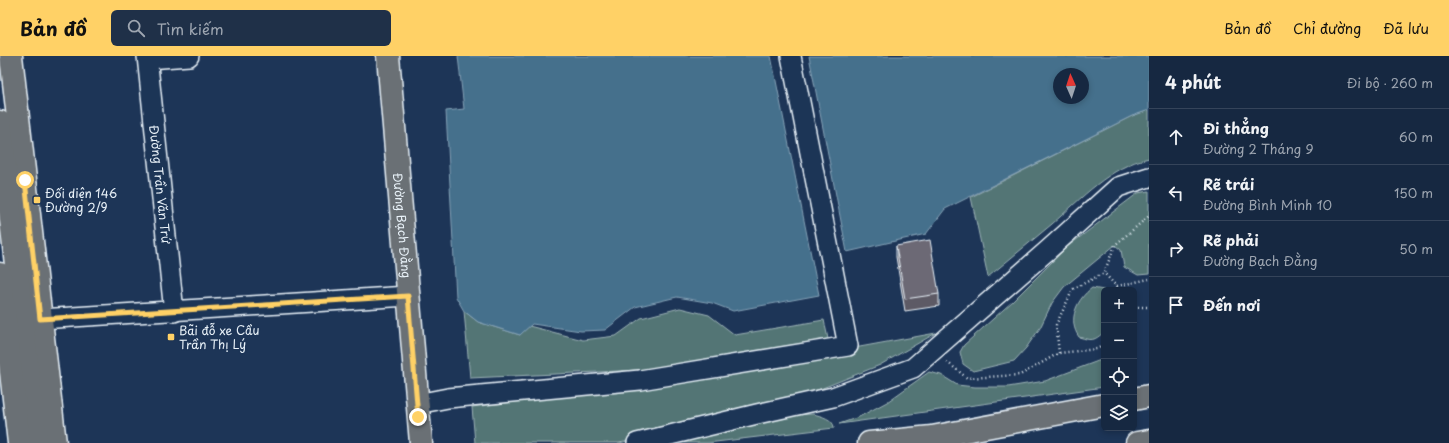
<!DOCTYPE html>
<html lang="vi">
<head>
<meta charset="utf-8">
<style>
	body { margin:0; font-family:"Playpen Sans",sans-serif; background:#1f3048; color:#f1f3f6 }
	.controls { position:absolute; right:12px; bottom:12px; display:grid; overflow:hidden; border-radius:6px; box-shadow:0 2px 6px #0003 }
	.controls button { width:36px; height:36px; display:grid; place-items:center; padding:0; border:0; border-bottom:1px solid #35445a; background:#162841; color:#f1f3f6; font:20px sans-serif }
	.compass { position:absolute; left:1053px; top:12px; width:36px; height:36px; border-radius:50%; background:#162841; box-shadow:0 2px 6px #0003; rotate:357deg }
	.stop { position:absolute; width:12px; height:12px; margin:-9px; border:3px solid #ffd166; border-radius:50%; background:#fff }
	.stop.end { background:#ffd166; border-color:#fff; box-shadow:0 1px 4px #0008 }
	.list { margin:0; padding:0; list-style:none }
	h2 { display:flex; justify-content:space-between; align-items:center; height:52px; margin:0; padding:0 16px; font-size:17px }
	h2 small { font-size:13px; font-weight:400; color:#9ea6b1 }
	.list li { display:grid; grid-template-columns:26px 1fr auto; gap:12px; align-items:center; box-sizing:border-box; height:56px; padding:0 16px; border-top:1px solid #35445a }
	.list b { display:block; font-size:15px; white-space:nowrap }
	.list p { margin:0; font-size:13px; white-space:nowrap; color:#9ea6b1 }
	.list em { font-size:13px; font-style:normal; color:#9ea6b1 }
	.icon { flex:none; width:22px; height:22px; fill:none; stroke:currentColor; stroke-width:2; stroke-linecap:round; stroke-linejoin:round }
	.map { position:relative; flex:none; width:1149px; height:387px; overflow:hidden }
	header { display:flex; align-items:center; gap:24px; box-sizing:border-box; height:56px; padding:0 20px; background:#ffd166; color:#111 }
	header strong { font-size:19px }
	nav { display:flex; gap:22px; margin-inline-start:auto; font-size:14px }
	.search { width:280px; height:36px; background:#1f3048; display:flex; align-items:center; gap:10px; box-sizing:border-box; padding:0 14px; border-radius:6px; color:#9ea6b1; font-size:15px }
	main { display:flex }
	aside { flex:1; background:#162841 }
	.map>svg:first-child { display:block }
</style>
</head>
<body>
<header>
<strong>Bản đồ</strong>
<div class="search"><svg class="icon" aria-label="search" viewBox="0 0 24 24"><circle cx="10" cy="10" r="6"/><path d="M15 15l6 6"/></svg>Tìm kiếm</div>
<nav><a>Bản đồ</a><a>Chỉ đường</a><a>Đã lưu</a></nav>
</header>
<main>
<div class="map">
<svg width="1149" height="387" viewBox="0 0 1149 387">
	<rect width="100%" height="100%" fill="#1d3557"/>
	<filter id="ink" filterUnits="userSpaceOnUse"><feTurbulence type="fractalNoise" baseFrequency=".025" numOctaves="2"/><feDisplacementMap in="SourceGraphic" scale="8" xChannelSelector="R" yChannelSelector="G"/><feConvolveMatrix kernelMatrix="1 2 1 2 8 2 1 2 1" color-interpolation-filters="sRGB"/></filter>
	<g filter="url(#ink)">
		<path fill="#527575" stroke="#9db3b6" d="M 1149,54 L 1149,102 C 1110,110 1081,143 1052,168 C 1031,186 1009,203 988,221 L 971,141 L 1132,60 Z
			M 1149,135 L 1149,218 L 1138,219 L 1124,211 L 1121,194 L 1115,189 L 1064,231 L 1052,247 L 1040,272 L 1026,292 L 1014,305 L 973,315 L 963,308 L 960,296 L 964,289 L 1013,245 L 1067,191 L 1138,137 Z
			M 1092,232 L 1104,234 L 1104,276 C 1094,285 1092,285 1079,281 C 1067,264 1077,243 1092,232 Z
			M 680,252 L 709,259 L 735,279 L 824,264 L 828,283 L 640,314 L 470,322 L 464,255 L 478,266 L 520,279 L 529,270 L 583,284 L 616,280 L 641,262 Z
			M 936,277 L 880,309 L 820,333 L 764,352 L 669,377 L 619,387 L 475,387 L 472,351 L 642,331 Z
			M 1104,304 L 1104,331 L 839,368 L 859,361 L 887,346 L 929,316 L 941,319 L 957,329 L 975,331 L 1008,331 L 1045,325 L 1098,305 Z
			M 813,358 C 821,360 834,363 834,372 L 707,387 L 661,387 L 758,361 Z"/>
		<path fill="#446f8c" stroke="#86a3b7" fill-rule="evenodd" d="M 458,0 L 771,0 L 819,239 L 733,255 L 712,247 L 677,241 L 635,251 L 605,274 L 581,275 L 532,268 L 520,279 L 478,266 L 464,255 L 456,241 L 446,55 L 464,53 Z
			M 809,0 L 1149,0 L 1149,54 L 1132,60 L 945,153 L 926,178 L 847,196 ZM 1059,18 L 1083,18 L 1083,42 L 1059,42 Z"/>
		<g fill="none" stroke-linecap="round" stroke-linejoin="round">
			<defs>
				<g id="minor">
					<path id="s1" d="M 147,0 L 174,256"/>
					<path d="M 148,3 L 189,0"/>
					<path d="M 40,263 L 408,240"/>
					<path d="M 417,348 L 448,342 L 640,324 L 848,290 L 791,0"/>
					<path d="M 637,387 L 757,358 L 833,341 L 913,312 L 1048,194 L 1118,131 L 1149,121"/>
				</g>
				<g id="major">
					<path d="M 11,0 L 55,387"/>
					<path id="s2" d="M 388,0 L 421,387"/>
					<path d="M 0,66 L 36,387"/>
					<path d="M 0,218 L 19,387"/>
					<path d="M 1134,343 L 1149,340"/>
					<path d="M 869,387 L 932,381 L 1104,349"/>
					<path d="M 1137,387 L 1149,385"/>
				</g>
			</defs>
			<use href="#minor" stroke="#e8f1f8" stroke-width="22"/>
			<use href="#major" stroke="#e8f1f8" stroke-width="25"/>
			<path stroke="#e8f1f8" stroke-width="2.5" stroke-dasharray="1 3" stroke-linecap="butt" d="M 1117,230 L 1149,223
				M 1120,234 L 1104,217 L 1115,189 L 1149,160
				M 1134,251 L 1149,251
				M 1059,297 L 1056,269 L 1073,233 L 1104,217
				M 947,306 L 967,322 L 1020,319 L 1059,297 L 1097,293 L 1104,289"/>
			<use href="#minor" stroke="#1d3557" stroke-width="19"/>
			<use href="#major" stroke="#6b7074" stroke-width="22"/>
		</g>
		<path fill="#5d5a65" stroke="#e8f1f8" d="M 896,190 L 939,238 L 939,250 L 905,255 L 896,201 Z"/>
		<path fill="#6c6975" stroke="#e8f1f8" d="M 930,184 L 939,238 L 905,243 L 896,190 Z"/>
	</g>
	<g fill="none" stroke-linecap="round" stroke-linejoin="round" filter="url(#ink)">
		<path stroke="#ffd166" stroke-width="5" d="M 25,124 L 40,263 L 408,240 L 418,361"/>
	</g>
	<g fill="#ffd166" stroke="#1d3557" stroke-width="1.5">
		<rect x="33" y="140" width="8" height="8" rx="2"/>
		<rect x="167" y="277" width="8" height="8" rx="2"/>
	</g>
	<g text-anchor="middle" dominant-baseline="central" stroke-width="3" stroke-linejoin="round" paint-order="stroke">
		<g font-size="12" fill="#e8f1f8" stroke="#1d3557">
			<text stroke="none"><textPath href="#s1" startOffset="129">Đường Trần Văn Trứ</textPath></text>
			<text stroke="none"><textPath href="#s2" startOffset="170">Đường Bạch Đằng</textPath></text>
		</g>
		<g font-size="12" fill="#e8f1f8" stroke="#1d3557" text-anchor="start">
			<text x="45" y="137">Đối diện 146<tspan x="45" dy="14">Đường 2/9</tspan></text>
			<text x="179" y="274">Bãi đỗ xe Cầu<tspan x="179" dy="14">Trần Thị Lý</tspan></text>
		</g>
	</g>
</svg>
<div class="controls">
<button>+</button>
<button>−</button>
<button><svg class="icon" aria-label="locate" viewBox="0 0 24 24"><circle cx="12" cy="12" r="6"/><path d="M12 2v4M12 18v4M2 12h4M18 12h4"/></svg></button>
<button><svg class="icon" aria-label="layers" viewBox="0 0 24 24"><path d="M12 4l9 5-9 5-9-5zM3 14l9 5 9-5"/></svg></button>
</div>
<svg class="compass" viewBox="-18 -18 36 36"><path d="M0-13l5 13h-10z" fill="#e53935"/><path d="M0 13l5-13h-10z" fill="#9ea6b1"/></svg>
<div class="stop" style="left:25px;top:124px"></div>
<div class="stop end" style="left:418px;top:361px"></div>
</div>
<aside>
<h2>4 phút<small>Đi bộ · 260 m</small></h2>
<ul class="list">
<li><svg class="icon" aria-label="ahead" viewBox="0 0 24 24"><path d="M12 20V5M6 11l6-6 6 6"/></svg><div><b>Đi thẳng</b><p>Đường 2 Tháng 9</p></div><em>60 m</em></li>
<li><svg class="icon" aria-label="left" viewBox="0 0 24 24"><path d="M17 20v-9H6M10 6l-5 5 5 5"/></svg><div><b>Rẽ trái</b><p>Đường Bình Minh 10</p></div><em>150 m</em></li>
<li><svg class="icon" aria-label="right" viewBox="0 0 24 24"><path d="M7 20v-9h11M14 6l5 5-5 5"/></svg><div><b>Rẽ phải</b><p>Đường Bạch Đằng</p></div><em>50 m</em></li>
<li><svg class="icon" aria-label="arrive" viewBox="0 0 24 24"><path d="M6 21V4h12l-3 4 3 4H6"/></svg><div><b>Đến nơi</b></div></li>
</ul>
</aside>
</main>
</body>
</html>
